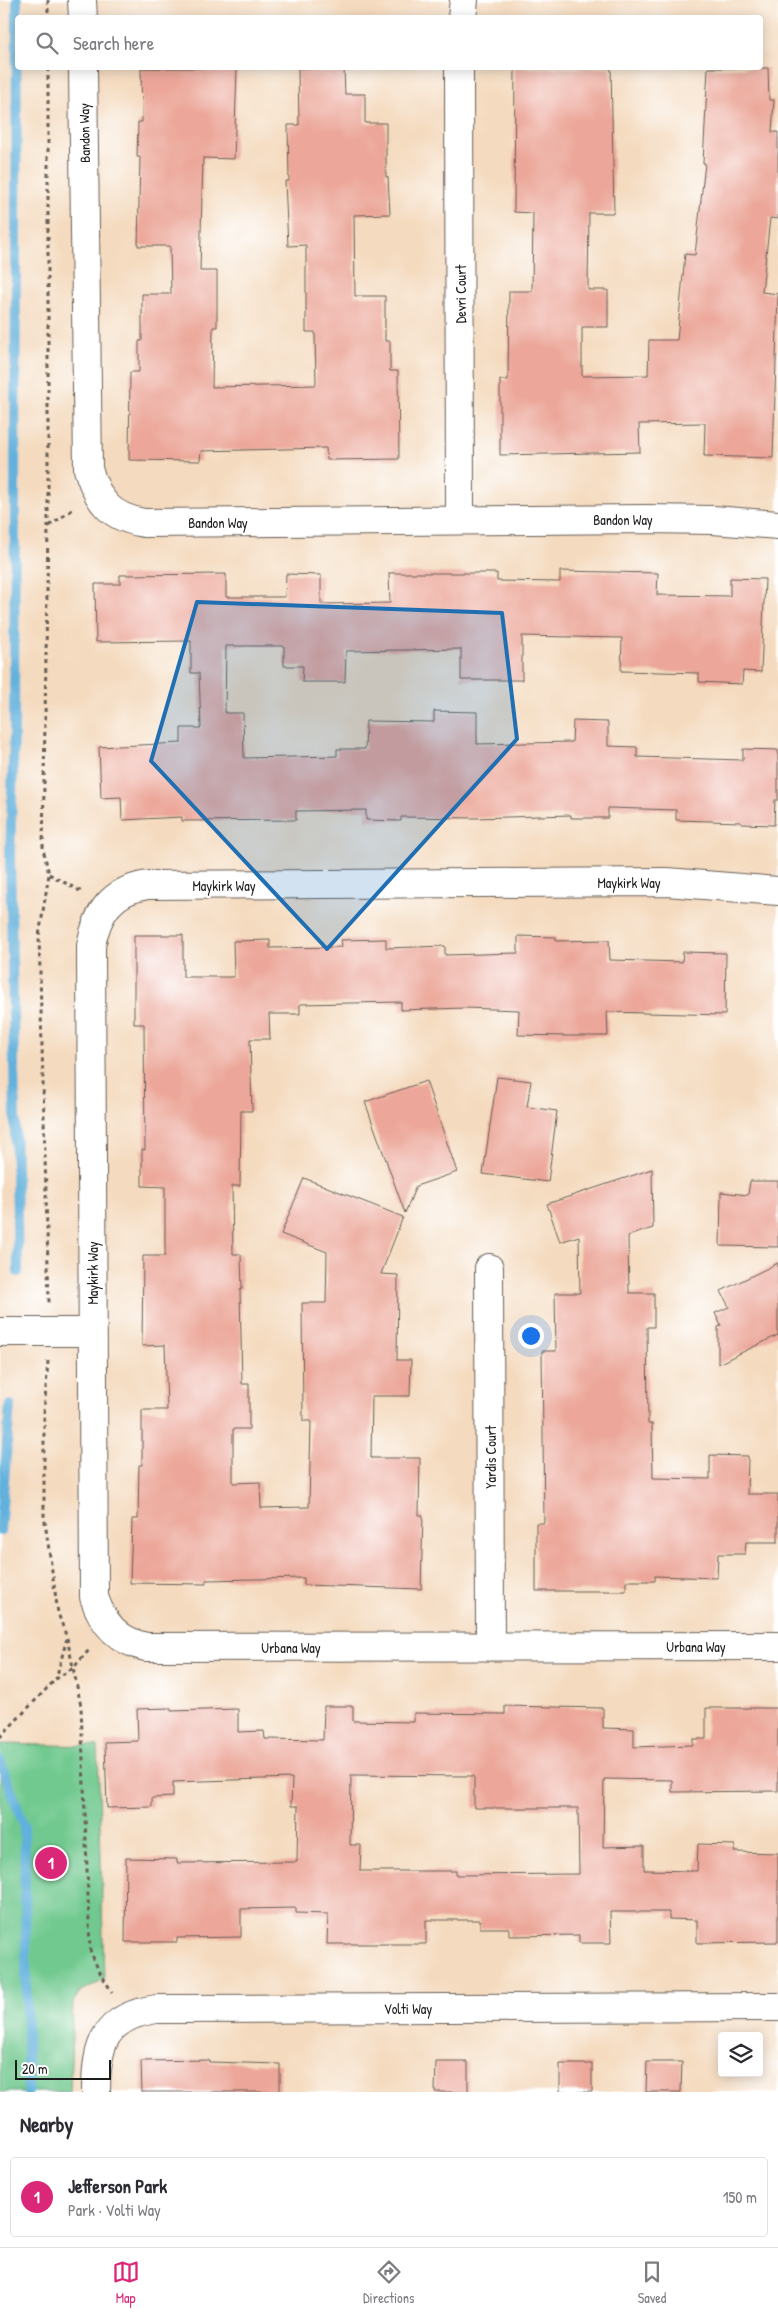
<!DOCTYPE html>
<html lang="en">
<head>
<meta charset="utf-8">
<style>
	body { margin:0; font-family:"Patrick Hand",sans-serif; background:#f7f7f7; color:#2b2b33 }
	.controls { position:absolute; right:15px; bottom:15px; display:grid; overflow:hidden; border-radius:5px; box-shadow:0 2px 12px #0003 }
	.controls button { width:45px; height:45px; display:grid; place-items:center; padding:0; border:0; border-bottom:1px solid #e1e1e2; background:#fff; color:#2b2b33; font:25px sans-serif }
	.scale { position:absolute; left:15px; bottom:12px; width:96px; box-sizing:border-box; padding-left:5px; border:2px solid #1c1c1c; border-top:0; font-size:14px; line-height:18px; white-space:nowrap; color:#1c1c1c; -webkit-text-stroke:4px #fff; paint-order:stroke }
	.you { position:absolute; left:530px; top:1335px; width:18px; height:18px; margin:-12px; border:4px solid #fff; border-radius:50%; background:#1a73e8; box-shadow:0 0 0 8px #1a73e833 }
	.badge { display:grid; place-items:center; width:32px; height:32px; border-radius:50%; background:#db2777; color:#fff; font-size:16px; font-weight:700 }
	.pin { position:absolute; translate:-50% -50%; border:2px solid #fff; box-shadow:0 1px 5px #0006 }
	.list { margin:0; padding:0; list-style:none }
	h2 { display:flex; justify-content:space-between; align-items:center; height:65px; margin:0; padding:0 20px; font-size:21px }
	h2 small { font-size:16px; font-weight:400; color:#7c7c81 }
	.list li { display:grid; grid-template-columns:32px 1fr auto; gap:15px; align-items:center; box-sizing:border-box; height:80px; margin:0 10px 10px; padding:0 10px; border:1px solid #e1e1e2; border-radius:5px }
	.list b { display:block; font-size:19px; white-space:nowrap }
	.list p { margin:0; font-size:16px; white-space:nowrap; color:#7c7c81 }
	.list em { font-size:16px; font-style:normal; color:#7c7c81 }
	.icon { flex:none; width:28px; height:28px; fill:none; stroke:currentColor; stroke-width:2; stroke-linecap:round; stroke-linejoin:round }
	.map { position:relative; flex:none; width:778px; height:2092px; overflow:hidden }
	.search { position:absolute; background:#fff; box-shadow:0 2px 12px #0003; left:15px; right:15px; top:15px; height:55px; display:flex; align-items:center; gap:12px; box-sizing:border-box; padding:0 18px; border-radius:5px; color:#7c7c81; font-size:19px }
	.sheet { height:155px; background:#fff }
	nav { display:flex; justify-content:space-around; align-items:center; box-sizing:border-box; height:70px; border-top:1px solid #e1e1e2; background:#fff; font-size:14px; color:#7c7c81 }
	nav a { display:grid; justify-items:center; gap:2px }
	nav .on { color:#db2777 }
	.map>svg:first-child { display:block }
</style>
</head>
<body>
<div class="map">
<svg width="778" height="2092" viewBox="0 0 778 2092">
	<rect width="100%" height="100%" fill="#fff"/>
	<filter id="ink" filterUnits="userSpaceOnUse"><feTurbulence type="fractalNoise" baseFrequency=".02" numOctaves="2"/><feDisplacementMap in="SourceGraphic" scale="10" xChannelSelector="R" yChannelSelector="G"/><feConvolveMatrix kernelMatrix="1 2 1 2 8 2 1 2 1" color-interpolation-filters="sRGB"/></filter>
	<filter id="wash" filterUnits="userSpaceOnUse"><feTurbulence type="fractalNoise" baseFrequency=".0096" numOctaves="4" result="noise"/><feDisplacementMap in="SourceGraphic" scale="20" xChannelSelector="R" yChannelSelector="G"/><feGaussianBlur stdDeviation="1.12" result="paint"/><feColorMatrix in="noise" values="0 0 0 0 0 0 0 0 0 0 0 0 0 0 0 0 0 1.4 0 .05"/><feComposite in="paint" operator="in"/></filter>
	<g filter="url(#wash)">
		<rect width="100%" height="100%" fill="#f4dabe"/>
		<path fill="#71c98f" stroke="#467256" d="M 0,1744 L 98,1746 L 104,1979 L 80,1992 L 73,2002 L 70,2092 L 0,2092 Z"/>
		<g fill="none" stroke-linecap="round" stroke-linejoin="round">
			<path stroke="#62b1dc" stroke-width="10" d="M 17,0 L 14,733 L 10,855 L 18,1272
				M 0,1531 L 10,1405
				M 0,1761 L 24,1826 L 28,2092"/>
		</g>
		<g id="blocks">
			<path fill="#eca79a" fill-rule="evenodd" d="M 141,68 L 237,68 L 234,159 L 203,158 L 200,271 L 217,271 L 217,327 L 213,327 L 212,387 L 316,385 L 315,332 L 306,332 L 306,245 L 288,246 L 285,181 L 289,181 L 288,125 L 299,125 L 298,68 L 344,68 L 345,94 L 365,94 L 365,123 L 386,123 L 386,177 L 388,177 L 390,214 L 354,215 L 355,296 L 385,296 L 385,341 L 390,341 L 390,371 L 398,371 L 399,459 L 327,460 L 326,448 L 201,451 L 200,461 L 129,460 L 130,372 L 139,372 L 139,341 L 142,341 L 142,294 L 171,294 L 170,246 L 138,246 L 140,157 L 137,157 L 138,122 L 142,122 Z
				M 515,68 L 611,68 L 614,213 L 589,213 L 588,290 L 608,290 L 608,327 L 582,327 L 582,376 L 648,375 L 649,340 L 677,340 L 685,254 L 695,255 L 705,163 L 703,163 L 708,68 L 768,68 L 769,100 L 774,100 L 772,132 L 778,132 L 778,219 L 770,218 L 762,292 L 778,294 L 773,458 L 704,456 L 705,423 L 639,424 L 640,452 L 500,455 L 500,380 L 508,380 L 509,291 L 532,291 L 533,213 L 514,212 Z
				M 560,571 L 658,573 L 657,595 L 730,596 L 730,578 L 765,579 L 761,672 L 743,671 L 742,684 L 699,682 L 699,673 L 621,671 L 622,638 L 522,636 L 522,680 L 461,680 L 461,649 L 346,651 L 345,682 L 302,682 L 303,666 L 284,666 L 284,646 L 226,646 L 225,713 L 243,713 L 244,758 L 337,756 L 337,749 L 365,749 L 366,721 L 434,722 L 434,711 L 477,712 L 477,744 L 572,742 L 573,721 L 608,722 L 608,746 L 637,747 L 637,757 L 743,760 L 743,749 L 778,750 L 778,800 L 775,800 L 774,825 L 741,824 L 741,822 L 676,820 L 676,810 L 608,808 L 608,818 L 571,818 L 571,815 L 475,818 L 401,817 L 401,821 L 366,820 L 366,810 L 296,811 L 296,820 L 182,821 L 182,817 L 122,820 L 121,797 L 101,798 L 99,747 L 181,743 L 181,728 L 201,728 L 199,673 L 191,673 L 191,641 L 96,642 L 95,584 L 120,584 L 120,575 L 226,574 L 226,597 L 285,597 L 286,574 L 321,575 L 321,604 L 390,603 L 389,573 L 497,573 L 497,581 L 560,582 Z
				M 134,935 L 183,935 L 183,977 L 234,977 L 233,941 L 270,940 L 270,948 L 342,947 L 341,940 L 386,939 L 386,948 L 445,946 L 445,955 L 518,953 L 518,936 L 556,937 L 556,941 L 609,940 L 610,960 L 682,962 L 683,952 L 726,953 L 725,1015 L 607,1012 L 608,1036 L 564,1036 L 518,1035 L 519,1010 L 465,1008 L 401,1010 L 401,1002 L 300,1004 L 300,1014 L 269,1014 L 270,1039 L 250,1039 L 252,1111 L 241,1111 L 240,1186 L 232,1186 L 233,1254 L 241,1254 L 242,1289 L 240,1290 L 242,1384 L 249,1384 L 249,1429 L 233,1429 L 233,1483 L 260,1482 L 261,1508 L 309,1507 L 311,1421 L 303,1421 L 302,1303 L 326,1303 L 327,1252 L 281,1234 L 304,1178 L 403,1217 L 381,1274 L 398,1275 L 397,1360 L 411,1360 L 410,1396 L 372,1396 L 371,1458 L 420,1458 L 419,1515 L 423,1515 L 421,1589 L 304,1585 L 304,1578 L 206,1580 L 206,1584 L 130,1583 L 132,1519 L 138,1519 L 139,1465 L 142,1465 L 142,1410 L 167,1410 L 165,1345 L 142,1346 L 143,1256 L 165,1256 L 165,1187 L 142,1186 L 142,1149 L 145,1150 L 144,1024 L 134,1024 Z
				M 497,1077 L 531,1081 L 527,1107 L 557,1111 L 548,1182 L 483,1174 Z
				M 426,1081 L 457,1172 L 416,1186 L 405,1213 L 365,1102 Z
				M 652,1169 L 653,1228 L 628,1236 L 629,1293 L 654,1293 L 654,1327 L 647,1327 L 648,1424 L 652,1424 L 653,1478 L 710,1479 L 710,1455 L 748,1456 L 747,1494 L 778,1494 L 778,1542 L 746,1542 L 745,1554 L 718,1554 L 717,1578 L 655,1576 L 655,1581 L 626,1581 L 626,1591 L 536,1591 L 536,1523 L 544,1523 L 542,1351 L 556,1351 L 555,1293 L 580,1293 L 579,1236 L 560,1242 L 547,1204 Z
				M 750,1181 L 778,1181 L 778,1247 L 720,1246 L 721,1192 L 748,1195 Z
				M 778,1263 L 778,1335 L 718,1364 L 718,1327 L 721,1326 L 715,1313 L 729,1307 L 721,1291 Z
				M 324,1706 L 353,1706 L 353,1721 L 414,1722 L 414,1713 L 505,1714 L 505,1706 L 603,1708 L 603,1728 L 634,1729 L 634,1747 L 693,1745 L 693,1739 L 706,1739 L 706,1708 L 778,1708 L 778,1791 L 672,1792 L 672,1780 L 604,1779 L 603,1847 L 644,1846 L 644,1870 L 697,1871 L 698,1844 L 735,1845 L 734,1852 L 778,1853 L 778,1942 L 697,1943 L 697,1920 L 669,1919 L 669,1912 L 610,1912 L 611,1943 L 579,1943 L 579,1935 L 509,1936 L 509,1928 L 480,1928 L 480,1920 L 426,1920 L 426,1944 L 327,1944 L 328,1914 L 296,1913 L 296,1908 L 241,1909 L 241,1937 L 177,1938 L 177,1942 L 125,1942 L 126,1858 L 177,1859 L 177,1863 L 297,1862 L 298,1806 L 291,1806 L 292,1778 L 173,1782 L 173,1797 L 152,1798 L 152,1807 L 107,1808 L 105,1742 L 138,1741 L 137,1709 L 171,1708 L 171,1711 L 238,1709 L 238,1732 L 264,1731 L 265,1739 L 323,1740 ZM 351,1775 L 474,1776 L 474,1808 L 578,1808 L 579,1874 L 456,1875 L 456,1871 L 360,1871 L 361,1845 L 350,1845 Z
				M 209,2060 L 209,2062 L 280,2064 L 280,2092 L 142,2092 L 141,2061 Z
				M 436,2062 L 468,2062 L 468,2092 L 435,2092 Z
				M 647,2062 L 682,2062 L 681,2092 L 646,2092 Z
				M 560,2064 L 592,2064 L 592,2092 L 560,2092 Z"/>
		</g>
	</g>
	<g filter="url(#ink)">
		<use href="#blocks" fill-opacity="0" stroke="#685e55" stroke-width="1"/>
		<g fill="none" stroke-linecap="round" stroke-linejoin="round">
			<defs>
				<path id="minor" d="M 82,0 L 83,18
					M 462,18 L 464,0
					M 83,68 L 88,469 C 98,501 109,517 144,523 L 645,519 L 713,520 L 778,525
					M 459,68 L 460,520
					M 778,891 L 667,882 L 148,885 C 112,890 97,912 91,946 L 94,1597 C 103,1624 118,1641 146,1647 L 778,1646
					M 489,1268 L 490,1647
					M 0,1332 L 92,1332
					M 96,2092 C 96,2045 104,2016 157,2009 L 778,2007"/>
			</defs>
			<use href="#minor" stroke="#685e55" stroke-width="30"/>
			<path stroke="#685e55" stroke-width="3" stroke-dasharray="4 4" stroke-linecap="butt" d="M 48,0 L 48,18
				M 48,68 L 48,526 L 43,849 L 49,874 L 39,936 L 49,1303
				M 49,526 L 72,510
				M 49,874 L 82,892
				M 48,1361 L 44,1413 L 44,1515 L 58,1613 L 67,1638 L 56,1679
				M 67,1638 L 81,1706 L 90,1950 L 98,1969 L 112,1992
				M 0,1737 L 56,1679 L 74,1667 L 89,1650"/>
			<use href="#minor" stroke="#fff" stroke-width="28"/>
		</g>
	</g>
	<path fill="#1f6fb2" fill-opacity="0.2" stroke="#1f6fb2" stroke-width="4" stroke-linejoin="round" d="M 197,602 L 502,613 L 517,739 L 327,949 L 151,761 Z"/>
	<g text-anchor="middle" dominant-baseline="central" stroke-width="4.5" stroke-linejoin="round" paint-order="stroke">
		<g font-size="14" fill="#1c1c1c" stroke="#fff">
			<text transform="translate(84 133) rotate(-91)">Bandon Way</text>
			<text transform="translate(460 294) rotate(-90)">Devri Court</text>
			<text x="623" y="519">Bandon Way</text>
			<text x="218" y="522">Bandon Way</text>
			<text x="629" y="882">Maykirk Way</text>
			<text x="224" y="885">Maykirk Way</text>
			<text transform="translate(92 1273) rotate(-90)">Maykirk Way</text>
			<text transform="translate(490 1457) rotate(-90)">Yardis Court</text>
			<text x="696" y="1646">Urbana Way</text>
			<text x="291" y="1647">Urbana Way</text>
			<text x="408" y="2008">Volti Way</text>
		</g>
	</g>
</svg>
<div class="controls">
<button><svg class="icon" aria-label="layers" viewBox="0 0 24 24"><path d="M12 4l9 5-9 5-9-5zM3 14l9 5 9-5"/></svg></button>
</div>
<div class="scale">20 m</div>
<div class="you"></div>
<div class="pin badge" style="left:51px;top:1863px">1</div>
<div class="search"><svg class="icon" aria-label="search" viewBox="0 0 24 24"><circle cx="10" cy="10" r="6"/><path d="M15 15l6 6"/></svg>Search here</div>
</div>
<section class="sheet">
<h2>Nearby<small></small></h2>
<ul class="list">
<li><span class="badge">1</span><div><b>Jefferson Park</b><p>Park · Volti Way</p></div><em>150 m</em></li>
</ul>
</section>
<nav>
<a class="on"><svg class="icon" aria-label="map" viewBox="0 0 24 24"><path d="M3 6l6-2 6 2 6-2v14l-6 2-6-2-6 2zM9 4v14M15 6v14"/></svg>Map</a>
<a><svg class="icon" aria-label="directions" viewBox="0 0 24 24"><path d="M12 3l9 9-9 9-9-9zM9 14v-3h6M13 9l2 2-2 2"/></svg>Directions</a>
<a><svg class="icon" aria-label="saved" viewBox="0 0 24 24"><path d="M7 4h10v16l-5-4-5 4z"/></svg>Saved</a>
</nav>
</body>
</html>
